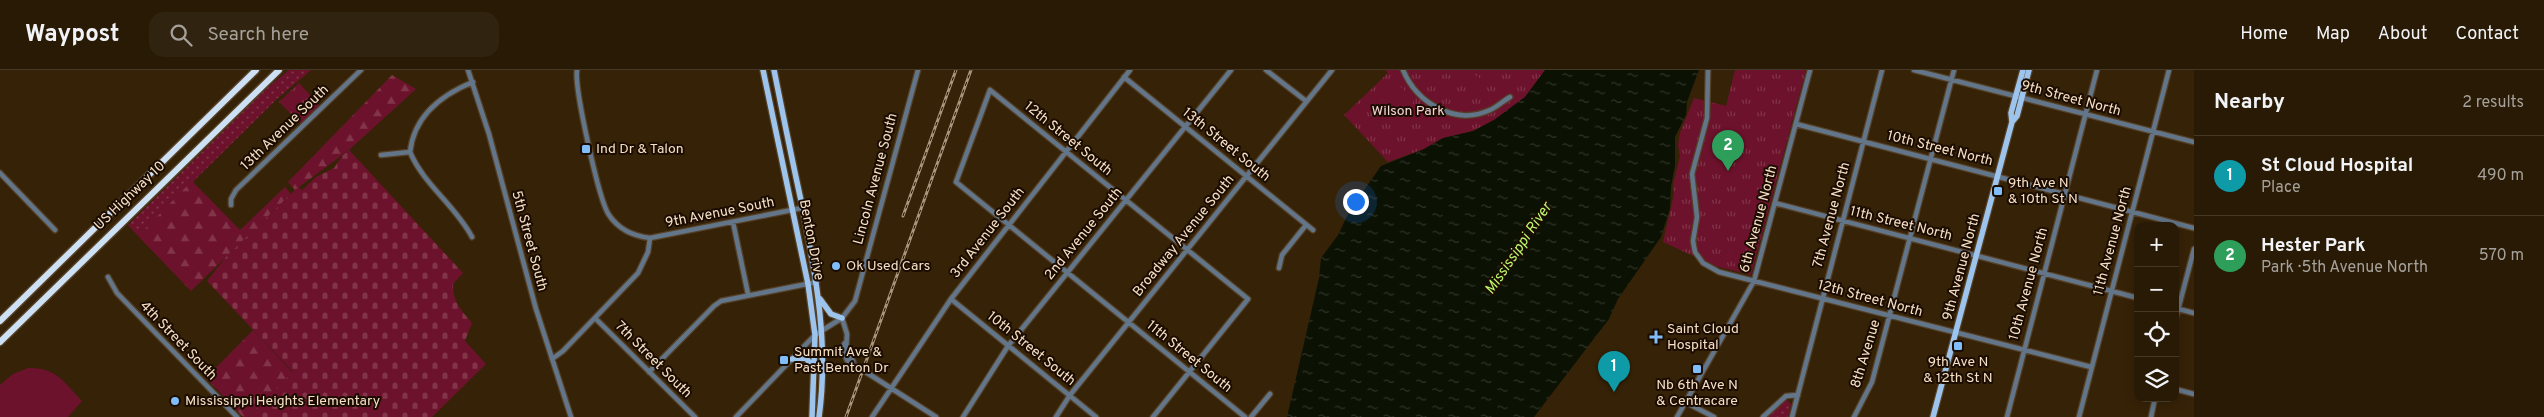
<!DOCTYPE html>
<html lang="en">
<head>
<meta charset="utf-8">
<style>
	body { margin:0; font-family:Overpass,sans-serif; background:#30230f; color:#f1f3f6 }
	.controls { position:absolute; right:15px; bottom:15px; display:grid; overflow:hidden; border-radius:10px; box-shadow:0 2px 12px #0003 }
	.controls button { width:45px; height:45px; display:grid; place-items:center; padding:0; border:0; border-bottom:1px solid #443827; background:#281a05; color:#f1f3f6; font:25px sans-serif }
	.you { position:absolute; left:1355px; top:131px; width:18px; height:18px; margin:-12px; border:4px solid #fff; border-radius:50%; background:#1a73e8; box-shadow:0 0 0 8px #1a73e833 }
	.badge { display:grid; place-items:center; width:32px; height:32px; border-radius:50%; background:#bca0f2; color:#fff; font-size:16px; font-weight:700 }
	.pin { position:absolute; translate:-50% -41px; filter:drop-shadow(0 1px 2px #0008) }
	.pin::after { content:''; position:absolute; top:26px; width:18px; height:15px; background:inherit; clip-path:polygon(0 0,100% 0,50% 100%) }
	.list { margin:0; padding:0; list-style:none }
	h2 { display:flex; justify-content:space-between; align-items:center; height:65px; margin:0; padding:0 20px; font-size:21px }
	h2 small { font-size:16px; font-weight:400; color:#a5a19a }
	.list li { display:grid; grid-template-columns:32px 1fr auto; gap:15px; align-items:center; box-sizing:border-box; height:80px; padding:0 20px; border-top:1px solid #443827 }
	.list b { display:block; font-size:19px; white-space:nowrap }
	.list p { margin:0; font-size:16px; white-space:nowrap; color:#a5a19a }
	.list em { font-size:16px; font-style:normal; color:#a5a19a }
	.icon { flex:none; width:28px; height:28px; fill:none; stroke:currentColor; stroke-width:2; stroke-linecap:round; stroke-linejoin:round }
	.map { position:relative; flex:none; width:2194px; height:347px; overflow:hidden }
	header { display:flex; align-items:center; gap:30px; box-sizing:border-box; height:70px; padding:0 25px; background:#281a05; border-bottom:1px solid #443827 }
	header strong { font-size:24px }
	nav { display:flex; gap:28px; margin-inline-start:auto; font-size:18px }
	.search { width:350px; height:45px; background:#30230f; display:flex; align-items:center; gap:12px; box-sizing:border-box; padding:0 18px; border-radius:15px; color:#a5a19a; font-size:19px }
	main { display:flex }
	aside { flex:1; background:#281a05 }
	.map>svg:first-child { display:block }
</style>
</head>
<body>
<header>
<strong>Waypost</strong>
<div class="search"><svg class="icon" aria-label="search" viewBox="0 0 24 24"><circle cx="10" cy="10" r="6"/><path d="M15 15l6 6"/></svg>Search here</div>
<nav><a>Home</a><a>Map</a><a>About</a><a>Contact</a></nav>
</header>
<main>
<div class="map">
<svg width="2194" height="347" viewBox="0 0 2194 347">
	<defs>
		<pattern id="grass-dots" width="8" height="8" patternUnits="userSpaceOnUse" patternTransform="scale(1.25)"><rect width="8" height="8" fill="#6c122c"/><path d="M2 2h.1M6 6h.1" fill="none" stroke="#823449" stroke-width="1.8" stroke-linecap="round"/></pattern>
		<pattern id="forest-firs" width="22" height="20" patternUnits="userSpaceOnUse" patternTransform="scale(1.25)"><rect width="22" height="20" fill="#6c122c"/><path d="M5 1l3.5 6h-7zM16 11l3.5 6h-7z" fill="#823449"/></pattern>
		<pattern id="cemetery-stones" width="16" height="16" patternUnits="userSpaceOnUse" patternTransform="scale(1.25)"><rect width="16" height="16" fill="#6c122c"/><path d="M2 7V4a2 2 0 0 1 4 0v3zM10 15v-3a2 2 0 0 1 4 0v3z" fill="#823449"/></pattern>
		<pattern id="park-tufts" width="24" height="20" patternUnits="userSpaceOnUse" patternTransform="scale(1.25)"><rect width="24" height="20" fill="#6c122c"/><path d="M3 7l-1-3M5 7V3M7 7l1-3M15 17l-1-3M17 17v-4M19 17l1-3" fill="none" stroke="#823449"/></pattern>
		<pattern id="water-ripples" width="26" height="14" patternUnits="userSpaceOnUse" patternTransform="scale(1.25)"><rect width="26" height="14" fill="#0b1204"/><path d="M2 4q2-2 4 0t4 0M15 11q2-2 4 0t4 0" fill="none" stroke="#2f3427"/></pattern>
	</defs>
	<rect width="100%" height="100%" fill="#362207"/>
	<path fill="url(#grass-dots)" d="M 289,0 L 311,0 L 278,28 L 138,166 L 128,155 L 267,18 Z
		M 1786,329 L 1791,334 L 1788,347 L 1767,347 Z"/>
	<path fill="url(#forest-firs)" d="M 392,5 L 416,19 L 349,80 L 295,120 L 288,112 Z
		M 192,111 L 240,160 L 285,117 L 291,124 L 191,221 L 138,166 Z
		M 253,260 L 293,303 L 248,347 L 243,347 L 206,308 Z"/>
	<path fill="url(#cemetery-stones)" d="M 349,80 L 463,203 L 453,214 C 453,232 461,240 472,253 L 465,271 L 486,294 L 432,347 L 248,347 L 293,302 L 207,211 L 226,187 L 298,117 L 302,120 L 316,107 L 334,98 L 342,86 Z"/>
	<path fill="url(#park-tufts)" d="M 1385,0 L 1545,0 L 1525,27 L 1494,50 L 1473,61 L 1443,68 L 1424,79 L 1388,92 L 1344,45 L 1388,3 Z
		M 1735,0 L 1806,0 L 1751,205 L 1715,196 L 1663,172 L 1674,124 L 1673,115 L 1680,86 L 1678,75 L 1680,63 L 1694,28 L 1726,36 Z
		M 299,13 L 320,36 L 301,54 L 279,32 Z"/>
	<path fill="#6c122c" d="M 1471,4 L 1479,7 L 1482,15 L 1476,20 L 1476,27 L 1468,24 L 1471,21 L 1466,9 Z
		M 1399,15 L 1414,31 L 1397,48 L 1381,32 Z
		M 1728,175 L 1735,177 L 1731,192 L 1724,190 Z
		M 1737,178 L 1744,180 L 1740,195 L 1733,193 Z
		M 28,298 C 56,297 64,312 82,331 L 68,347 L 0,347 L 0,315 L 13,304 Z"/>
	<path fill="url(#water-ripples)" d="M 1545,0 L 1699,0 L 1687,32 L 1686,45 L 1675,67 L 1675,96 L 1671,116 L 1670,139 L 1661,167 L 1618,229 L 1609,249 L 1534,347 L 1287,347 L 1319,208 L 1321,188 L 1338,165 L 1350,140 L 1381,96 L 1424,79 L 1443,68 L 1473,61 L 1494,50 L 1525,27 Z"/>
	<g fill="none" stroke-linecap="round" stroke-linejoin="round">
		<defs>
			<path id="minor" d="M 468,0 L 489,64 L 536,239 L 571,347
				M 577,0 C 574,17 599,131 609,145 C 619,160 633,166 650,168 L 802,138
				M 1266,0 L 1306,31
				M 1403,0 C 1417,33 1455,56 1490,40 C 1497,37 1503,31 1510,27
				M 1708,0 L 1707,48 L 1692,104 L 1697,147 L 1693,171 L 1695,182 L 1703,193 L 1719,202 L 2091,297
				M 1914,0 L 2194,72
				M 1124,7 L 1313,160
				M 1796,54 L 2194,158
				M 381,85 L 410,82
				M 0,103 L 55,160
				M 1775,133 L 2138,228
				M 231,135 L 231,129 L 236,120 L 361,0
				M 733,152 L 748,224
				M 472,167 C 455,135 424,115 410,82 C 414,46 441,25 473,12
				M 1279,198 L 1282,185 L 1306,155
				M 108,207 L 117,223 L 237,347
				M 951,229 L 1096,347
				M 2175,238 L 2194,243
				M 595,248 L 695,347
				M 842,248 L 847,264 L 846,282 L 853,291
				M 2175,251 L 2194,179
				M 845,273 L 842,278 L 847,290 L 936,347
				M 552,289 L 563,281 L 638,203 L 648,182 L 650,168
				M 649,302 L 714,236 L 721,231 L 817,212
				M 2175,319 L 2194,324
				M 1685,332 L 1714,347
				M 736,347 L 815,265 L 842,248 L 855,231 L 918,0
				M 872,347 L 951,229 L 1130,0
				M 963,347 L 1008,276 L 1231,0
				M 1056,347 L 1070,325 L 1332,0
				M 1153,347 L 1248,229 L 990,20 L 956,112 C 1052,191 1149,268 1245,347
				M 1251,347 L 1270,324
				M 1677,347 L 1754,211 L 1810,0
				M 1763,347 L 1786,326 L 1798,325
				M 1792,347 L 1882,0
				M 1854,347 L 1872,312 L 1954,0
				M 2007,347 L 2097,0
				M 2079,347 L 2169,0
				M 2151,347 L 2155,328"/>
			<path id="major" d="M 763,0 L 808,214 L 815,265 L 812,347
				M 774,0 C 783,45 792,90 802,135 C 816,206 829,274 819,347
				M 2012,52 L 2017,46 L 2029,0
				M 820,229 L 831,244 L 842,248
				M 792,289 L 806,288 L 814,298
				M 1933,347 L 2012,52 L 2011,43 L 2023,0"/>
			<path id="highway" d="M 0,251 L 256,0
				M 0,272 L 279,0"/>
		</defs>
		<use href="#minor" stroke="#554026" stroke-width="7"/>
		<use href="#major" stroke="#554026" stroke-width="8"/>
		<use href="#highway" stroke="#554026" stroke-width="9"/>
		<use href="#minor" stroke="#627589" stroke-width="4.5"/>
		<use href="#major" stroke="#9dc4ed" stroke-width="5.5"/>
		<use href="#highway" stroke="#cee1f4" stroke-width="6"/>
		<defs>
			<path id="rail" d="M 903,146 L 956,0
				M 846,347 L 971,0"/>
		</defs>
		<use href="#rail" stroke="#ab957b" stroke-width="3"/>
		<use href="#rail" stroke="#1b0c00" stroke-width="1" stroke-dasharray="4" stroke-linecap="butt"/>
	</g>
	<g fill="#80bdfa" stroke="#1b0c00" stroke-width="2">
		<rect x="581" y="74" width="10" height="10" rx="2.5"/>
		<rect x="1993" y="116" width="10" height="10" rx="2.5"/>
		<circle cx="836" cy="196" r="5"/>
		<path d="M1653.5 259.5h5v5h5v5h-5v5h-5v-5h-5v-5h5z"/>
		<rect x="1953" y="271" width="10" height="10" rx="2.5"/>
		<rect x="779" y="285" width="10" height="10" rx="2.5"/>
		<rect x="1692" y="294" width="10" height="10" rx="2.5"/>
		<circle cx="175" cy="331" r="5"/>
	</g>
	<g text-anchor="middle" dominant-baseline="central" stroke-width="4" stroke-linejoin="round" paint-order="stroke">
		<g font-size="14" fill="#f6dfc6" stroke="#1b0c00">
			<text transform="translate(2071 29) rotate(15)">9th Street North</text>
			<text transform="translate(285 58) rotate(-44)">13th Avenue South</text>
			<text transform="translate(1068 69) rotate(39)">12th Street South</text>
			<text transform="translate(1226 75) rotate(39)">13th Street South</text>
			<text transform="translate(1940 79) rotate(14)">10th Street North</text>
			<text transform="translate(876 109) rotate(-75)">Lincoln Avenue South</text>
			<text transform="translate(130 126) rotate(-44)">US Highway 10</text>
			<text transform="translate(720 143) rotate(-11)">9th Avenue South</text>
			<text transform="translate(1832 145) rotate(-75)">7th Avenue North</text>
			<text transform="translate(1759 149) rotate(-75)">6th Avenue North</text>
			<text transform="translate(1901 154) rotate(14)">11th Street North</text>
			<text transform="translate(988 163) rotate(-52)">3rd Avenue South</text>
			<text transform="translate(1084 164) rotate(-51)">2nd Avenue South</text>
			<text transform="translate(1184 166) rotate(-51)">Broadway Avenue South</text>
			<text transform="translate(811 170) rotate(79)">Benton Drive</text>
			<text transform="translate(529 171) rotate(75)">5th Street South</text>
			<text transform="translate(2113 171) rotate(-75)">11th Avenue North</text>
			<text transform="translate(1962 197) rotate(-75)">9th Avenue North</text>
			<text transform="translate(2029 214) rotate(-75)">10th Avenue North</text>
			<text transform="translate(1870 229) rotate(15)">12th Street North</text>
			<text transform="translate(178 271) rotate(46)">4th Street South</text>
			<text transform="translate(1031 279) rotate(39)">10th Street South</text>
			<text transform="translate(1866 284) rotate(-73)">8th Avenue</text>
			<text transform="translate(1189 287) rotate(39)">11th Street South</text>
			<text transform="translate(653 290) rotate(45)">7th Street South</text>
		</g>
		<g font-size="14" fill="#f5d5d9" stroke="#1b0c00">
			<text x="1408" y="41">Wilson Park</text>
		</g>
		<g font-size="14" fill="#f6dfc6" stroke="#1b0c00" text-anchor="start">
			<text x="596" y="79">Ind Dr &amp; Talon</text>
			<text x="2008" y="113">9th Ave N<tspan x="2008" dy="16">&amp; 10th St N</tspan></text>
			<text x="846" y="196">Ok Used Cars</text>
			<text x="1667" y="259">Saint Cloud<tspan x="1667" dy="16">Hospital</tspan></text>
			<text x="794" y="282">Summit Ave &amp;<tspan x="794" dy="16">Past Benton Dr</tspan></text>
			<text x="1958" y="292" text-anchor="middle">9th Ave N<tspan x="1958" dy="16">&amp; 12th St N</tspan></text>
			<text x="1697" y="315" text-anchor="middle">Nb 6th Ave N<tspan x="1697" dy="16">&amp; Centracare</tspan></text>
			<text x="185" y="331">Mississippi Heights Elementary</text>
		</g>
		<g font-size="15" font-style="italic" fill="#bbf96e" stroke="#1b0c00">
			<text transform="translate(1519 179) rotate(-56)">Mississippi River</text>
		</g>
	</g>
</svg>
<div class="controls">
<button>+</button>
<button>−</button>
<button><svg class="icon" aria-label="locate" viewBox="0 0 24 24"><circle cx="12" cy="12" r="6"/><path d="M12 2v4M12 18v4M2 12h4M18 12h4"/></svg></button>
<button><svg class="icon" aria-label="layers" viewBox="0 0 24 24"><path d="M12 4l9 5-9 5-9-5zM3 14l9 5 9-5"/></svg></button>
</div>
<div class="you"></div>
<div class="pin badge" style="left:1614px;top:322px;background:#0f9aa8">1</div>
<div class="pin badge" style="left:1728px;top:101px;background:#2e9e5b">2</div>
</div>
<aside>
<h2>Nearby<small>2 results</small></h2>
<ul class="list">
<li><span class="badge" style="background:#0f9aa8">1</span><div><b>St Cloud Hospital</b><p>Place</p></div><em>490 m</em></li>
<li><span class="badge" style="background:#2e9e5b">2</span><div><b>Hester Park</b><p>Park · 5th Avenue North</p></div><em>570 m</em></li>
</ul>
</aside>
</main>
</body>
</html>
